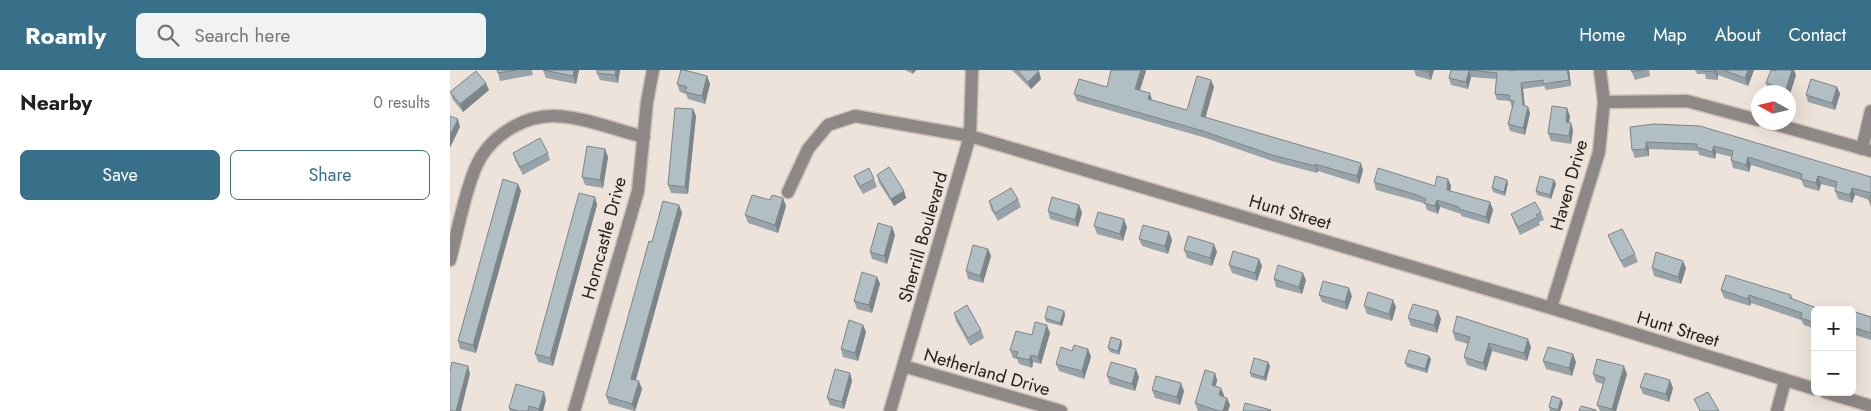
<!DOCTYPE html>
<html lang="en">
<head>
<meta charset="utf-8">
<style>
	body { margin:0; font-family:Jost,sans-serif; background:#f2f2f2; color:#202124 }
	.controls { position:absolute; right:15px; bottom:15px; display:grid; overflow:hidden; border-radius:8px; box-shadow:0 5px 20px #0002 }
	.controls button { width:45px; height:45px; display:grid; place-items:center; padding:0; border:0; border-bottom:1px solid #e0e0e0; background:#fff; color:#202124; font:25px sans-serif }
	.compass { position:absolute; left:1301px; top:15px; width:45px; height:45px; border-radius:50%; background:#fff; box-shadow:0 5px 20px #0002; rotate:278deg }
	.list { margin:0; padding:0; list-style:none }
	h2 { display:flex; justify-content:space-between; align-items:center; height:65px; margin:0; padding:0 20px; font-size:21px }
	h2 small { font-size:16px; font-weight:400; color:#757577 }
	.actions { display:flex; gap:10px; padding:15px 20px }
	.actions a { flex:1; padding:11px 0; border:1px solid #38708a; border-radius:8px; text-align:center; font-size:18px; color:#38708a }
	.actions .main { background:#38708a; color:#fff }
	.icon { flex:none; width:28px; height:28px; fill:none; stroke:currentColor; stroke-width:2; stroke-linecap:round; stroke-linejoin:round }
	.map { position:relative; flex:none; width:1421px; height:341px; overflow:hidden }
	header { display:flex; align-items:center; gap:30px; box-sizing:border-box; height:70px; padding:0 25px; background:#38708a; color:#fff }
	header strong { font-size:24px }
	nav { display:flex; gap:28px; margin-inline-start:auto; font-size:18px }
	.search { width:350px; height:45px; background:#f2f2f2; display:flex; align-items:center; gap:12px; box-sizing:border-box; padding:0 18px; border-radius:8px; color:#757577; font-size:19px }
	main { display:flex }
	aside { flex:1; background:#fff }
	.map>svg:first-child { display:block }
</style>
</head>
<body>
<header>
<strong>Roamly</strong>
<div class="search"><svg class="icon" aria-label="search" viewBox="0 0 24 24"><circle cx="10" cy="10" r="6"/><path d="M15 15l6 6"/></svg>Search here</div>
<nav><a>Home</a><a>Map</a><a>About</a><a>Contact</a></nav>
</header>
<main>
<aside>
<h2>Nearby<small>0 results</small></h2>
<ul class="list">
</ul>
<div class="actions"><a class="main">Save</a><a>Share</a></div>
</aside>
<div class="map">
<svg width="1421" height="341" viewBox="0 0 1421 341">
	<rect width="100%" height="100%" fill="#eee3da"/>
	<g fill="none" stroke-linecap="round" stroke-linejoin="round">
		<defs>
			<path id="minor" d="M 1154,32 L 1237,31 L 1308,50
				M 1317,52 L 1421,81
				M 1412,79 L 1421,41
				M 338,122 L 358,79 L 378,55 L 405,46 L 520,66 L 1101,238 L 1365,319
				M 0,190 C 7,164 18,107 31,87 C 46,63 76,45 105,46 C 134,47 166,60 194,67
				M 1101,238 L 1149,82 L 1154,32 L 1150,0
				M 453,296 L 611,341
				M 1375,322 L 1421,336
				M 124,341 L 188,121 L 197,32 L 203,0
				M 440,341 L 520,66 L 522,0
				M 1327,341 L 1335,311"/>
		</defs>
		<use href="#minor" stroke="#cac0b8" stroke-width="15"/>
		<use href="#minor" stroke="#8d8885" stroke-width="12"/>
	</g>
	<path fill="#98a3a9" d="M 47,0 L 82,0 L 83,5 L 50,11 Z
		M 93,0 L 129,0 L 126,14 L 96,8 Z
		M 147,0 L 170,0 L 168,13 L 150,10 L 147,3 Z
		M 455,0 L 466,0 L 463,4 Z
		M 562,0 L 587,0 L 591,9 L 581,19 Z
		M 661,0 L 696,0 L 690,20 L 702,30 L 737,40 L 764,17 L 755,47 L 913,100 L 909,114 L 868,101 L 867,103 L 825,92 L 756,68 L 627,31 L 624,24 L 657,17 Z
		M 964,0 L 984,0 L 981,10 L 966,6 Z
		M 1001,0 L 1119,0 L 1121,16 L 1096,20 L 1094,16 L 1073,19 L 1075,36 L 1078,37 L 1080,43 L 1075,65 L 1060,61 L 1058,54 L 1062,38 L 1060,31 L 1047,30 L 1045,24 L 1046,9 L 1021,7 L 1018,19 L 1001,15 L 999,8 Z
		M 1181,0 L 1199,0 L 1200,6 L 1185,10 Z
		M 1245,0 L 1304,0 L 1298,16 L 1268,5 L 1268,10 L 1256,9 L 1255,4 L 1247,4 Z
		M 1325,1 L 1346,5 L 1339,27 L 1338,22 L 1325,22 L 1319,21 L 1316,13 Z
		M 257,6 L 260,14 L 255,34 L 238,29 L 236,24 L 230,22 L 227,14 Z
		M 1387,17 L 1390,24 L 1385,40 L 1358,32 L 1356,25 Z
		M 39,20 L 13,42 L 3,30 L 0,22 Z
		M 243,39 L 246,46 L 238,124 L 221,123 L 218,115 Z
		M 1120,46 L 1119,52 L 1123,60 L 1121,74 L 1101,71 L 1098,63 Z
		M 1180,57 L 1421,107 L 1421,138 L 1419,131 L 1419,130 L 1405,125 L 1402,133 L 1388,129 L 1385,121 L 1386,118 L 1371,114 L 1369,121 L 1354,117 L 1351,110 L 1301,95 L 1299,102 L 1283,98 L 1281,90 L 1282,87 L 1266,83 L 1265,89 L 1249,85 L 1248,81 L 1199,79 L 1199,86 L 1185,88 L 1182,80 Z
		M 155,79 L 158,87 L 153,118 L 135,115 L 132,107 Z
		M 63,83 L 98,83 L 100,90 L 73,105 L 65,90 Z
		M 427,105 L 454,121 L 456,128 L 444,136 L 429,113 Z
		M 404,106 L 424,109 L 427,117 L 413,124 L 407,114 Z
		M 998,109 L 1001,116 L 1000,121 L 1040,132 L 1043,140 L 1039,154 L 1011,146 L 1011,144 L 990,137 L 988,144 L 977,140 L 975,134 L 970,132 L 926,120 L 924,112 L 985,116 Z
		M 1104,110 L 1106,114 L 1101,129 L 1087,125 L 1086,121 Z
		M 1058,113 L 1055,126 L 1043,122 L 1042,118 Z
		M 71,121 L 26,283 L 10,279 L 8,271 Z
		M 145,127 L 147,135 L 103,296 L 88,292 L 85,284 Z
		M 333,128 L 336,136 L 328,163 L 298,153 L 295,145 L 320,130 Z
		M 568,129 L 571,137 L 548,151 L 541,139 L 539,131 Z
		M 229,135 L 232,143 L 186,310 L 192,319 L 185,341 L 184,341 L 159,334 L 156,326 L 202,172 Z
		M 629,135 L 632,143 L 628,157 L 600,149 L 598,141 Z
		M 1091,142 L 1094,150 L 1089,152 L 1090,155 L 1070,165 L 1064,152 L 1061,144 Z
		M 644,156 L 677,157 L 673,171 L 647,164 Z
		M 442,157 L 445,165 L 437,194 L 422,189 L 420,182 Z
		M 719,162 L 722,170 L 718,184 L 692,176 L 689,169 Z
		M 1158,165 L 1185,184 L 1188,192 L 1174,198 L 1161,173 Z
		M 538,179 L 541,186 L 533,213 L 518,209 L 516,201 Z
		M 734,180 L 767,182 L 762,196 L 737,188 Z
		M 779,195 L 812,196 L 807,211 L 782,203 Z
		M 1202,198 L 1236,198 L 1231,214 L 1204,206 Z
		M 427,207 L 430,214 L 422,243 L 407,239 L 404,231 Z
		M 824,209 L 856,210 L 852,224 L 826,217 Z
		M 1271,220 L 1341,225 L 1343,229 L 1365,240 L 1365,259 L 1354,255 L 1351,250 L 1301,233 L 1300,236 L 1274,228 Z
		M 869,225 L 902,226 L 897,240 L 872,232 Z
		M 914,236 L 946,237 L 942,251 L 917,244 Z
		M 614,241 L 615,245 L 612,256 L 596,252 L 595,248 Z
		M 1402,241 L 1421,247 L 1421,270 L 1402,264 Z
		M 504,243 L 531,260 L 534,268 L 520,276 L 506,251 Z
		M 958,248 L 991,249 L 987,263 L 961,256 Z
		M 413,255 L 416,262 L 408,291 L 393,287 L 391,279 Z
		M 1003,262 L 1081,277 L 1077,291 L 1042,281 L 1036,301 L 1017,295 L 1014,287 L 1018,274 L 1005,270 Z
		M 600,263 L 591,294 L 583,292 L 582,298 L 569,294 L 567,289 L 563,288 L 560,280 L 582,265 Z
		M 671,270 L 672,274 L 669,285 L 660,282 L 658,278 Z
		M 638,279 L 641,287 L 634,309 L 609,301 L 606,294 L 622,281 Z
		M 981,289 L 977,303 L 957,297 L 955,293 Z
		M 1093,291 L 1126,292 L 1122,306 L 1096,299 Z
		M 818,292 L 820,296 L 816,311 L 801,307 L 800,303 Z
		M 400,303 L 402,311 L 394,339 L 380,335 L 377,328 Z
		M 765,303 L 767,310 L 766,316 L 774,325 L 773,326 L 780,335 L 778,341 L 748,341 L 745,333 Z
		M 1143,304 L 1177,304 L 1166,341 L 1150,341 L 1147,335 L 1153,314 L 1146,312 Z
		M 657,306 L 689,307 L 685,321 L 660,314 Z
		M 1190,317 L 1223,318 L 1219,332 L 1193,324 Z
		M 702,320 L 734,321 L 730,335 L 705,328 Z
		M 96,330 L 93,341 L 60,341 L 59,338 Z
		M 1113,333 L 1110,341 L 1100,341 L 1099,337 Z"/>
	<path fill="#7c8589" d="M 124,0 L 129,0 L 126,14 L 123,6 Z
		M 166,0 L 170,0 L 168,13 L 165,5 Z
		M 462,0 L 466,0 L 463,4 Z
		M 691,0 L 696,1 L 688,26 L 685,19 Z
		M 979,0 L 984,0 L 981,10 L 978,2 Z
		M 1019,0 L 1021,7 L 1018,19 L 1016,12 Z
		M 1117,0 L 1119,0 L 1121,16 L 1119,10 Z
		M 1265,0 L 1266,0 L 1268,5 L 1268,10 L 1265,2 Z
		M 1298,0 L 1304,0 L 1298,16 L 1295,8 Z
		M 1342,0 L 1344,0 L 1346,5 L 1339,27 L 1338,22 L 1337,22 L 1336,19 Z
		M 589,1 L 591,9 L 581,19 L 578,12 Z
		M 257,6 L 260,14 L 255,34 L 252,26 Z
		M 761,10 L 764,17 L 754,53 L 751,46 Z
		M 36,13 L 39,20 L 13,42 L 10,34 Z
		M 1071,13 L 1073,19 L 1075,42 L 1073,35 Z
		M 1387,17 L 1390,24 L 1385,40 L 1382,33 Z
		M 700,23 L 702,30 L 698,29 Z
		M 1078,37 L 1080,43 L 1075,65 L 1073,58 Z
		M 1117,38 L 1120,46 L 1118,59 L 1116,52 Z
		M 243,39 L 246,46 L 238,124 L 235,117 Z
		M 8,49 L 10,57 L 0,78 L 0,65 Z
		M 1121,53 L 1123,60 L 1121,74 L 1119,66 Z
		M 1196,72 L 1199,79 L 1199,86 L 1196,79 Z
		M 1264,76 L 1266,83 L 1265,89 L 1262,82 Z
		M 155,79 L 158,87 L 153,118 L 150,110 Z
		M 1298,87 L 1301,95 L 1299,102 L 1296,95 Z
		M 911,93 L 913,100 L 909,114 L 907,106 Z
		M 865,94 L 868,101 L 867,103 L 865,96 Z
		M 1368,106 L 1371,114 L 1369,121 L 1366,113 Z
		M 998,109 L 1001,116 L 999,127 L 997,120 Z
		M 1057,110 L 1058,113 L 1055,126 L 1054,122 Z
		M 1104,110 L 1106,114 L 1101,129 L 1100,125 Z
		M 68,114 L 71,121 L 26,283 L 23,275 Z
		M 1402,118 L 1405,125 L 1402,133 L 1400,125 Z
		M 454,121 L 456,128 L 444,136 L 441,129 Z
		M 145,127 L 147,135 L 103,296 L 100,288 Z
		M 333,128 L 336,136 L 328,163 L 325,155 Z
		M 987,130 L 990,137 L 988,144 L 985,136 Z
		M 1040,132 L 1043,140 L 1039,154 L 1036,147 Z
		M 229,135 L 232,143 L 184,316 L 181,309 Z
		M 629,135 L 632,143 L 628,157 L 625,150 Z
		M 674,149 L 677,157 L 673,171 L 670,164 Z
		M 442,157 L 445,165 L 437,194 L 434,186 Z
		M 719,162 L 722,170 L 718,184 L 715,176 Z
		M 764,174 L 767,182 L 762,196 L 760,188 Z
		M 538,179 L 541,186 L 533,213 L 530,206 Z
		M 809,189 L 812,196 L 807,211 L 805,203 Z
		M 1233,191 L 1236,198 L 1231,214 L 1228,207 Z
		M 853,203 L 856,210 L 852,224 L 849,217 Z
		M 427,207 L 430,214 L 422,243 L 419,235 Z
		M 899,218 L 902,226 L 897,240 L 895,232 Z
		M 1299,225 L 1301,233 L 1300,236 L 1298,229 Z
		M 943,230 L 946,237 L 942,251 L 939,244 Z
		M 614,241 L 615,245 L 612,256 L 610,253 Z
		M 988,241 L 991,249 L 987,263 L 984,255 Z
		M 413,255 L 416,262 L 408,291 L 405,283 Z
		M 597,255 L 600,263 L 591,294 L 588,287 Z
		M 1078,269 L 1081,277 L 1077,291 L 1074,283 Z
		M 671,270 L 672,274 L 669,285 L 668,281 Z
		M 1039,273 L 1042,281 L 1036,301 L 1033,293 Z
		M 638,279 L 641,287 L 634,309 L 632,301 Z
		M 1123,284 L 1126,292 L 1122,306 L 1119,298 Z
		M 581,285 L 583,292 L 582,298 L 579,290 Z
		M 979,286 L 981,289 L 977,303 L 975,299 Z
		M 818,292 L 820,296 L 816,311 L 814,307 Z
		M 18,296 L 20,304 L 11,341 L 6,341 Z
		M 1174,296 L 1177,304 L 1166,341 L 1163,341 L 1162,339 Z
		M 686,299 L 689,307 L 685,321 L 682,314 Z
		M 400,303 L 402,311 L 394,339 L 392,332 Z
		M 765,303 L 767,310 L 764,322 L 762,315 Z
		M 1220,310 L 1223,318 L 1219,332 L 1216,324 Z
		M 189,311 L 192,319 L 185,341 L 182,334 Z
		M 731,313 L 734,321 L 730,335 L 727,327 Z
		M 771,318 L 774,325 L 772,332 L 769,325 Z
		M 94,322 L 96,330 L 93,341 L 89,341 L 89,339 Z
		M 777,328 L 780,335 L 778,341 L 773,341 Z
		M 1111,329 L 1113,333 L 1110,341 L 1109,341 L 1108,340 Z"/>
	<path fill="#b1bec4" stroke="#7c8589" d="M 47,0 L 66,0 L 48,3 Z
		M 93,0 L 124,0 L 123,6 Z
		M 147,0 L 166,0 L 165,5 L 147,3 Z
		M 231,0 L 234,0 L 257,6 L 252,26 L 235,22 L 237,17 L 227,14 Z
		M 567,0 L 587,0 L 589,1 L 578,12 Z
		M 661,0 L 691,0 L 685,19 L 700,23 L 698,29 L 737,40 L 747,6 L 761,10 L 751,46 L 911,93 L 907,106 L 865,94 L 865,96 L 822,85 L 753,61 L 624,24 L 629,9 L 657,17 Z
		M 971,0 L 979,0 L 978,2 Z
		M 1001,0 L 1059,0 L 1059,1 L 1066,0 L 1117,0 L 1119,10 L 1093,14 L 1093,10 L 1071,13 L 1073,35 L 1078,37 L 1073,58 L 1058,54 L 1064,31 L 1060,31 L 1059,25 L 1045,24 L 1047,3 L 1019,0 L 1016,12 L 999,8 Z
		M 1181,0 L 1192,0 L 1182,2 Z
		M 1254,0 L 1265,0 L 1265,2 L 1253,1 Z
		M 1273,0 L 1298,0 L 1295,8 Z
		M 1321,0 L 1325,1 L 1326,0 L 1342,0 L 1336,19 L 1316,13 Z
		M 26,1 L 36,13 L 10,34 L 0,22 Z
		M 1361,9 L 1387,17 L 1382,33 L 1356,25 Z
		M 1102,36 L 1117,38 L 1116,52 L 1121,53 L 1119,66 L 1098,63 Z
		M 225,38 L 243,39 L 235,117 L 218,115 Z
		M 0,46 L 8,49 L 0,65 Z
		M 1204,54 L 1250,56 L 1421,107 L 1421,123 L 1402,118 L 1400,125 L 1385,121 L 1387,112 L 1368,106 L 1366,113 L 1351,109 L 1352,104 L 1298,87 L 1296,95 L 1281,90 L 1283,81 L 1264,76 L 1262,82 L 1246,77 L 1247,74 L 1196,72 L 1196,79 L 1182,80 L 1180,57 Z
		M 90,68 L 98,83 L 70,97 L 63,83 Z
		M 137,76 L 155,79 L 150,110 L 132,107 Z
		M 439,97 L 454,121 L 441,129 L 427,105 Z
		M 419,98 L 424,109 L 410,116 L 404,106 Z
		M 928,98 L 985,116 L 987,106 L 998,109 L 997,120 L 1040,132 L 1036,147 L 1009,139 L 1009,137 L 987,130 L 985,136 L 974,133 L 976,129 L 967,125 L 924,112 Z
		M 1045,106 L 1057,110 L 1054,122 L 1042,118 Z
		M 1090,106 L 1104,110 L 1100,125 L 1086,121 Z
		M 53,109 L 68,114 L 23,275 L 8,271 Z
		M 561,118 L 568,129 L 545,143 L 539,131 Z
		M 129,123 L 145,127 L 100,288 L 85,284 Z
		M 1421,124 L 1421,132 L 1419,131 Z
		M 302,125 L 320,130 L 322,125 L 333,128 L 325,155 L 295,145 Z
		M 602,127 L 629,135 L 625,150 L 598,141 Z
		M 213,131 L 229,135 L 181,309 L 189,311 L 182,334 L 156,326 L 199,171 L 202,172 Z
		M 1085,132 L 1091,142 L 1086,145 L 1088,147 L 1068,157 L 1061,144 Z
		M 648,142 L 674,149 L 670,164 L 644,156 Z
		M 428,153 L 442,157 L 434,186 L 420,182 Z
		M 693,155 L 719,162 L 715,176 L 689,169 Z
		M 1172,159 L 1185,184 L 1171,191 L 1158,165 Z
		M 738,166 L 764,174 L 760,188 L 734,180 Z
		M 523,175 L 538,179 L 530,206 L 516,201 Z
		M 783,181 L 809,189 L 805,203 L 779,195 Z
		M 1206,182 L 1233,191 L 1228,207 L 1202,198 Z
		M 828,195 L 853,203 L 849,217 L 824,209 Z
		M 412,202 L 427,207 L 419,235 L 404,231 Z
		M 1276,205 L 1341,225 L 1340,228 L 1372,240 L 1365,240 L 1365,253 L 1351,248 L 1352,243 L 1299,225 L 1298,229 L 1271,220 Z
		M 873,211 L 899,218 L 895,232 L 869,225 Z
		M 918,222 L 943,230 L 939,244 L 914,236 Z
		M 963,234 L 988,241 L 984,255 L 958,248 Z
		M 517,235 L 531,260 L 518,268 L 504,243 Z
		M 598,236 L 614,241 L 610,253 L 595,248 Z
		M 1402,241 L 1421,247 L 1421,263 L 1402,257 Z
		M 1007,246 L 1078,269 L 1074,283 L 1039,273 L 1033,293 L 1014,287 L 1020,267 L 1003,262 Z
		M 399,250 L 413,255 L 405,283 L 391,279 Z
		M 585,252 L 597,255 L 588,287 L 581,285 L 579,290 L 566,287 L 568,282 L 560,280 L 566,261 L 582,265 Z
		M 661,267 L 671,270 L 668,281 L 658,278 Z
		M 624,275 L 638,279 L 632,301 L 606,294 L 611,277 L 622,281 Z
		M 1098,277 L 1123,284 L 1119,298 L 1093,291 Z
		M 959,280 L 979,286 L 975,299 L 955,293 Z
		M 804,288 L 818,292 L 814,307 L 800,303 Z
		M 1147,289 L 1174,296 L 1162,339 L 1147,335 L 1155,308 L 1143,304 Z
		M 2,292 L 18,296 L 6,341 L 0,341 L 0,301 Z
		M 661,292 L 686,299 L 682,314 L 657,306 Z
		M 385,299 L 400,303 L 392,332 L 377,328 Z
		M 755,300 L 765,303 L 762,315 L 771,318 L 769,325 L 777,328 L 773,341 L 769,341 L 745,333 Z
		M 1195,303 L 1220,310 L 1216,324 L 1190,317 Z
		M 706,306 L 731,313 L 727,327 L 702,320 Z
		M 66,314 L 94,322 L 89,339 L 79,336 L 78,341 L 68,341 L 59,338 Z
		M 1258,322 L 1269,341 L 1250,341 L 1244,329 Z
		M 1102,326 L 1111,329 L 1108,340 L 1099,337 Z
		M 795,333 L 821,340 L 820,341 L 793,341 Z
		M 1131,336 L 1146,340 L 1146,341 L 1129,341 Z"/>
	<g text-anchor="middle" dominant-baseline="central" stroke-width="4" stroke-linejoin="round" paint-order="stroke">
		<g font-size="18" fill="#24201d" stroke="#eee3da">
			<text transform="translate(1119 115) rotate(-74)">Haven Drive</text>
			<text transform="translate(840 142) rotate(16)">Hunt Street</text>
			<text transform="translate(473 167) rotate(-74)">Sherrill Boulevard</text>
			<text transform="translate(154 168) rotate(-75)">Horncastle Drive</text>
			<text transform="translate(1228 259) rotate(17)">Hunt Street</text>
			<text transform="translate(537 302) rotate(16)">Netherland Drive</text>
		</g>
	</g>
</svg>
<div class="controls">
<button>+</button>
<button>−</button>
</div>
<svg class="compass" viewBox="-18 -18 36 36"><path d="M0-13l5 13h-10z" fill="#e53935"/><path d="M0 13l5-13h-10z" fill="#757577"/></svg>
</div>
</main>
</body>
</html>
